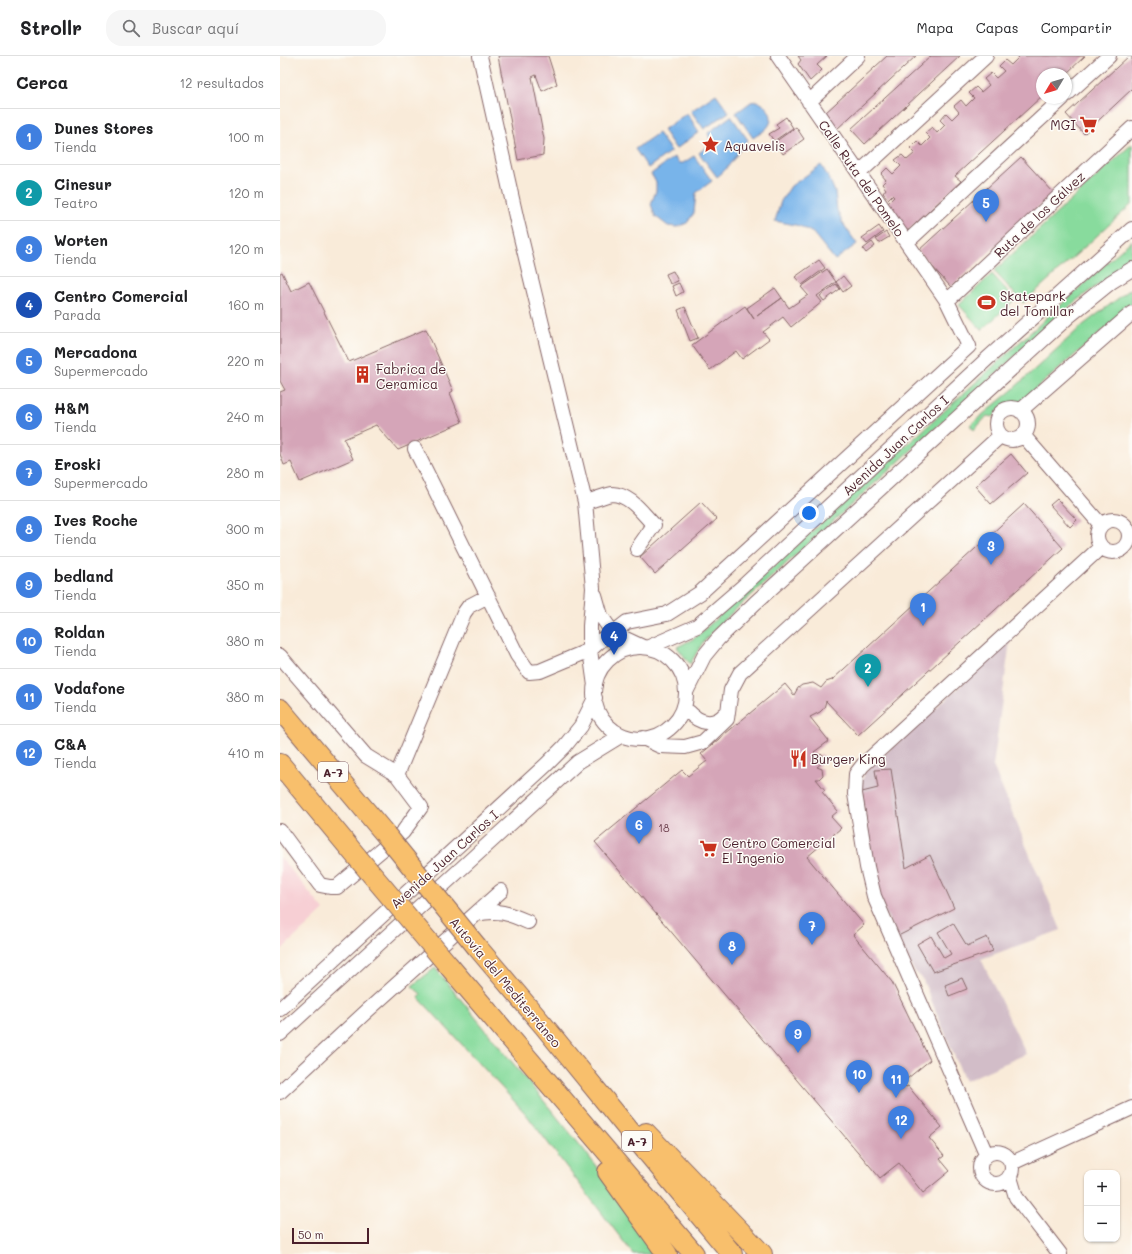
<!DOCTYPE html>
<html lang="es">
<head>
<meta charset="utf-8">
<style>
	body { margin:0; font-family:Mali,sans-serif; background:#f6f6f6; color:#202124 }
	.controls { position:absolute; right:12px; bottom:12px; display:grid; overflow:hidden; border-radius:8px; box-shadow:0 1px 3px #0004 }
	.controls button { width:36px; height:36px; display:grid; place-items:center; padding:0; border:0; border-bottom:1px solid #e0e0e0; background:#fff; color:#202124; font:20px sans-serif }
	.compass { position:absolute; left:756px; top:12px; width:36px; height:36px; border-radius:50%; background:#fff; box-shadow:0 1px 3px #0004; rotate:232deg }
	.scale { position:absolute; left:12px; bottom:10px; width:77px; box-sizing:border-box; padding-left:4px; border:2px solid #4a1f2b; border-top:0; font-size:11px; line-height:14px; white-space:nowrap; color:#4a1f2b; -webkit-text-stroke:3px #fdfcf7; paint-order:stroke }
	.you { position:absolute; left:529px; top:457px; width:14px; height:14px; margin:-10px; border:3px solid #fff; border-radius:50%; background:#1a73e8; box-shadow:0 0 0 6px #1a73e833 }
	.badge { display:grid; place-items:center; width:26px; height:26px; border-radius:50%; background:#1a73e8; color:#fff; font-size:13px; font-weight:700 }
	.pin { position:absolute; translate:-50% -33px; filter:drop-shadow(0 1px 2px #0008) }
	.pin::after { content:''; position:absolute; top:21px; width:14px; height:12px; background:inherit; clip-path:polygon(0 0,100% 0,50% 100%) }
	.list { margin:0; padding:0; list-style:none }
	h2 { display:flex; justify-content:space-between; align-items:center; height:52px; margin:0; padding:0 16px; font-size:17px }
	h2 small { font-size:13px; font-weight:400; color:#757577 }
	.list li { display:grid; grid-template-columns:26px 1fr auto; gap:12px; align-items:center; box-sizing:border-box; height:56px; padding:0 16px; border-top:1px solid #e0e0e0 }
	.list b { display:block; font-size:15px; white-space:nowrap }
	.list p { margin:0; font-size:13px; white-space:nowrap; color:#757577 }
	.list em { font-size:13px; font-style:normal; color:#757577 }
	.icon { flex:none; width:22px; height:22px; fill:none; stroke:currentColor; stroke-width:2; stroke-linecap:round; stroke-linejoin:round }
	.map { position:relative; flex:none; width:852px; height:1198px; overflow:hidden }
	header { display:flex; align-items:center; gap:24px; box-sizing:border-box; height:56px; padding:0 20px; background:#fff; border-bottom:1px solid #e0e0e0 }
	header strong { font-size:19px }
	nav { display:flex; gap:22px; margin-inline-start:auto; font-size:14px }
	.search { width:280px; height:36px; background:#f6f6f6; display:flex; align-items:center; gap:10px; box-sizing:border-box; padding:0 14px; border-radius:16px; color:#757577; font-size:15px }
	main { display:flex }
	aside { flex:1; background:#fff }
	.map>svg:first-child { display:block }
</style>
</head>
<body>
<header>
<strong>Strollr</strong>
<div class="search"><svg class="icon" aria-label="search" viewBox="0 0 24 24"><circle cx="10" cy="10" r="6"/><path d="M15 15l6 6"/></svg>Buscar aquí</div>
<nav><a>Mapa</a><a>Capas</a><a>Compartir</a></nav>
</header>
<main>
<aside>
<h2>Cerca<small>12 resultados</small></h2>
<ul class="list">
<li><span class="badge" style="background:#3f7fe0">1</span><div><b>Dunes Stores</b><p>Tienda</p></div><em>100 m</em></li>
<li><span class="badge" style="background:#0f9aa8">2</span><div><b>Cinesur</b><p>Teatro</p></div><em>120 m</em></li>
<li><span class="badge" style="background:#3f7fe0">3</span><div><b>Worten</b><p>Tienda</p></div><em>120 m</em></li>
<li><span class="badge" style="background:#1a4fb4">4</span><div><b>Centro Comercial</b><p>Parada</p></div><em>160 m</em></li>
<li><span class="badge" style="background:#3f7fe0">5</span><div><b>Mercadona</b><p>Supermercado</p></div><em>220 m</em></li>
<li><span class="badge" style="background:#3f7fe0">6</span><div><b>H&amp;M</b><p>Tienda</p></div><em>240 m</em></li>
<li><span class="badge" style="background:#3f7fe0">7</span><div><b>Eroski</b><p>Supermercado</p></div><em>280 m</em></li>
<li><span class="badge" style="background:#3f7fe0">8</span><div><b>Ives Roche</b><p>Tienda</p></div><em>300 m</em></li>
<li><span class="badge" style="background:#3f7fe0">9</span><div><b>bedland</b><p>Tienda</p></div><em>350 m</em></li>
<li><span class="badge" style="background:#3f7fe0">10</span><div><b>Roldan</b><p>Tienda</p></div><em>380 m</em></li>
<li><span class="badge" style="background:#3f7fe0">11</span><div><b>Vodafone</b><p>Tienda</p></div><em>380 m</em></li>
<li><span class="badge" style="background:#3f7fe0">12</span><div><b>C&amp;A</b><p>Tienda</p></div><em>410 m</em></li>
</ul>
</aside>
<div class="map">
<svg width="852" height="1198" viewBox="0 0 852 1198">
	<rect width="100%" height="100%" fill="#fdfcf7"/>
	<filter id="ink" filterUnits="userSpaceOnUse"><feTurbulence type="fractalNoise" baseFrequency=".025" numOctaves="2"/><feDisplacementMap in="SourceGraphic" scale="8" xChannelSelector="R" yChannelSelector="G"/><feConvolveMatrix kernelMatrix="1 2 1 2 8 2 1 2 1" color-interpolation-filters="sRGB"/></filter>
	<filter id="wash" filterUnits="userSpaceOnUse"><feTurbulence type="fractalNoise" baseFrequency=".012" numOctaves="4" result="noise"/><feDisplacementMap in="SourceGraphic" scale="16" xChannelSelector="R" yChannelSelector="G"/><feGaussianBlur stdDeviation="0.9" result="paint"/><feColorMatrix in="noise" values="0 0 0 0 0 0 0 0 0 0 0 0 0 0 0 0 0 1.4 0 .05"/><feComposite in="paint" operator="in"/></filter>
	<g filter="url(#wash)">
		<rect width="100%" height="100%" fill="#f9ebd9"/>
		<path fill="#f7cfd4" d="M 0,801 L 44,854 L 0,895 Z"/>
		<path fill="#d2bdc8" d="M 730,585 L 713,710 L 781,874 L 701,903 L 746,998 L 685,1025 L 642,922 L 634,915 L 597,841 L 580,731 L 585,716 Z"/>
		<path fill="#88db9d" stroke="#697d64" d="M 852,88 L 852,148 L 743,247 L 714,215 Z
			M 852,184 L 852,205 L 797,244 L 443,565 L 423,586 L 410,608 L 397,591 L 415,582 Z
			M 712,218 L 735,243 L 702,274 L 679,249 Z
			M 852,232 L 852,249 L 741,346 L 723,350 L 713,361 L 707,360 L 694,374 L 690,369 L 731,335 L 803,269 Z
			M 155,912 L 304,1094 L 381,1198 L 353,1198 L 246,1058 L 139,942 L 141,938 L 132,930 Z"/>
		<path fill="#78b4ea" stroke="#616a8a" d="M 436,38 L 449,56 L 424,73 L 411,55 Z
			M 477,45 C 488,50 497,62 486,73 C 483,76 477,79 473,82 L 456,57 L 471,46 Z
			M 407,57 L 419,76 L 396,93 L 383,74 Z
			M 451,60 L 468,84 C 456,96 452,110 437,121 L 419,97 L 429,89 L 430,83 L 428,77 Z
			M 378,77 L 391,95 L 368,112 L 355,93 Z
			M 414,100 L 432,125 L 416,137 L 414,157 L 407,167 L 397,171 L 388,170 L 375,160 L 371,148 L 376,135 L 376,126 L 371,118 L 394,101 L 399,107 L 403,107 Z
			M 541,109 L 549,122 L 555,136 L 557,154 L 562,166 L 577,188 L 555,204 L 533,177 L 520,170 L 495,165 L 501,145 L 511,130 Z"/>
		<g id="blocks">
			<path fill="#d5a5b8" d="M 218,0 L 268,0 L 277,28 L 262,35 L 256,19 L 252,21 L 264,83 L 263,99 L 238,104 Z
				M 518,0 L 547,0 L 537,9 L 542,14 L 530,25 L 518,8 L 521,4 Z
				M 607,0 L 636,0 L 557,73 L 544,58 Z
				M 651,0 L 680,0 L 585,88 L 571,73 Z
				M 737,0 L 805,0 L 786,18 L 762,18 L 762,40 L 675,120 L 681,125 L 629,174 L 625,174 L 608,147 L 614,141 L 612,139 L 608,143 L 603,137 L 606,133 L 602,128 L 606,124 L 601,118 L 607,112 L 613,118 L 621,110 L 615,104 L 622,99 L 627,104 L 635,97 L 630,92 L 637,85 L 642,90 L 650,82 L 645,77 L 652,71 L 657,77 L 665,69 L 660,64 L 666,57 L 672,63 L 679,56 L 674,50 L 681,44 L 686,50 L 694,42 L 689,37 L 696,31 L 701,36 L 709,29 L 704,23 L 711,17 L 716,22 L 724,15 L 719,10 L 725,4 L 731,9 L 739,1 Z
				M 849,0 L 852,0 L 852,33 L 804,78 L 786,58 Z
				M 506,61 L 513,72 L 494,85 L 489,78 L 499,72 L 496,68 Z
				M 516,71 L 524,83 L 503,98 L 495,86 Z
				M 741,101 L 774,137 L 671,231 L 638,195 Z
				M 599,170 L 603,176 L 587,188 L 582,182 Z
				M 606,176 L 609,181 L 599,187 L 596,183 Z
				M 592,186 L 595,190 L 586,197 L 583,193 Z
				M 539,204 L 545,212 L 522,229 L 515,221 Z
				M 547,213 L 556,226 L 537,240 L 542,246 L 511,271 L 503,261 L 483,276 L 489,283 L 462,303 L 456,295 L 430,314 L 412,289 L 465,250 L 474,263 L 467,252 L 495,232 L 502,242 L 477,260 L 502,242 L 509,252 L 528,239 L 521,231 Z
				M 393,215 L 398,225 L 390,228 L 386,218 Z
				M 2,216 L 11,235 L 29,226 L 69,306 L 146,273 L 173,335 L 170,337 L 182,366 L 118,394 L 96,369 L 64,383 L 73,403 L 20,426 L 11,406 L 4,409 L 0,398 L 0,336 L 5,334 L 0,325 L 0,217 Z
				M 563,220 L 571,230 L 563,236 L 556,226 Z
				M 399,227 L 403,236 L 396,240 L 392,230 Z
				M 556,228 L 560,233 L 544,245 L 540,240 Z
				M 405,251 L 418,282 L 410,285 L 398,254 Z
				M 731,398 L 747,417 L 711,448 L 695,430 Z
				M 777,443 L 797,464 L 790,471 L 770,449 Z
				M 421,446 L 437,463 L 375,518 L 360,501 Z
				M 744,448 L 783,492 L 578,679 L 546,645 L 544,652 L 540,656 L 530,661 L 549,685 L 534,696 L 538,701 L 541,698 L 546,703 L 537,711 L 542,713 L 543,719 L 539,723 L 536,723 L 545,734 L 542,736 L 558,755 L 551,761 L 561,772 L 527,801 L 584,869 L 573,879 L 612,926 L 650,1004 L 622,1027 L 626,1031 L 628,1030 L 662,1071 L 649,1082 L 664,1100 L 660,1103 L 670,1115 L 643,1137 L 619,1107 L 600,1122 L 315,786 L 402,714 L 408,720 L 427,705 L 421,698 L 505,628 L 514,639 L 518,632 L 522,629 L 533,627 L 541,632 L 546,626 L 552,624 Z
				M 611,713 L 626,812 L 650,799 L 674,852 L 618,880 L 599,840 L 582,736 L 598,732 L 595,714 Z
				M 673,867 L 687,890 L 707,881 L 713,895 L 653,916 L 637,888 L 651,880 L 664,902 L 671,898 L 658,876 Z
				M 682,922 L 687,933 L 669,940 L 665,929 Z"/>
		</g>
	</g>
	<g filter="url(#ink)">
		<use href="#blocks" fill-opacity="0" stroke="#876668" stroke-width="1"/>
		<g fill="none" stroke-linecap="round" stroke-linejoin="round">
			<defs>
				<path id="minor" d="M 786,39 L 829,0
					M 529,46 L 578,0
					M 579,117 L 706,0
					M 627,186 L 783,42
					M 667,245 L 852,72
					M716 368a16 16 0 1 1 32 0a16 16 0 1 1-32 0Z
					M 740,355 L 852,257
					M 743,379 L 821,469
					M 135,393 L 237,599 L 249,616 L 260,615 L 310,594 L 310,570 L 313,532 L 305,446 L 237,165 L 200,0
					M 305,446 C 311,445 329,438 332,438 C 351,439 362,457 374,469 L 357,493
					M817 480a16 16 0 1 1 32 0a16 16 0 1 1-32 0Z
					M 315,539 L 321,560 L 333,577 L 363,591
					M 369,591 L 417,570 L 461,532 L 708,302 L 852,173
					M314 637a46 46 0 1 1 92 0a46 46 0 1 1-92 0Z
					M 0,600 L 86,700 L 117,719
					M 315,630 L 310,594 L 321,584 L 333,577 L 347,566 L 387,558 L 420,537 L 689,290 L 667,245 L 498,0
					M 406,636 L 424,600 L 438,583 L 475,547 L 789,260 L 831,226 L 852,213
					M 409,656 C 419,667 434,671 445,658
					M 363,682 L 380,690 L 405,691 L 423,686 L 447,663 L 451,634 L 460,617 L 720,380
					M 0,775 L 40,829 L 50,831 L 57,831 L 123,776 L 141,751 L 117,719 L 184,557 L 189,550 L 208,540
					M 196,858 C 218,853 228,857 248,866
					M 0,953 L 266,709 L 284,691 L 301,670 L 315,642
					M 0,978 L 298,706 L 342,679
					M 0,1036 L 87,955 L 221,835
					M700 1112a16 16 0 1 1 32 0a16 16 0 1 1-32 0Z
					M 706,1098 L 594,840 L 587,811 L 575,738 L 576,718 L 583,709 L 821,491
					M 732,1107 L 852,1052
					M 730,1121 L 736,1141 L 780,1198"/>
				<path id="highway" d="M 0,653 L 106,779
					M 0,708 L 77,801
					M 197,891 L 264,970 L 352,1078 L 452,1198
					M 169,910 L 414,1198
					M 366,1077 L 482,1198
					M 328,1116 L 387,1198"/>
			</defs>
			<use href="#minor" stroke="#876668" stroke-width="16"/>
			<use href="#highway" stroke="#876668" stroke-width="22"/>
			<use href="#minor" stroke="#fff" stroke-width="14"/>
			<use href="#highway" stroke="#f8bf6c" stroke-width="20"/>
			<defs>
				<path id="highway-bridge" d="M 106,779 L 197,891
					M 77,801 L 169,910"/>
			</defs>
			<use href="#highway-bridge" stroke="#876668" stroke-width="22" stroke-linecap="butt"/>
			<use href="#highway-bridge" stroke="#f8bf6c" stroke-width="20"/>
		</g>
	</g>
	<defs>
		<symbol id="supermarket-bare" viewBox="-9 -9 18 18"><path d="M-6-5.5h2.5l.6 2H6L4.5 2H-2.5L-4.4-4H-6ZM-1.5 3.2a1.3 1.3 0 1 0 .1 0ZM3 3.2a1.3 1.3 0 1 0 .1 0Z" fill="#c8321e" stroke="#fdfcf7" stroke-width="2.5" paint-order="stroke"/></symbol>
		<symbol id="sight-bare" viewBox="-9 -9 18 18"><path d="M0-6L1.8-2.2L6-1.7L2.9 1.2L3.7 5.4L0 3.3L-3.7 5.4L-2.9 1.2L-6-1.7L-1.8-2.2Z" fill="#c8321e" stroke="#fdfcf7" stroke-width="2.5" paint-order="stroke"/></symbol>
		<symbol id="stadium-bare" viewBox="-9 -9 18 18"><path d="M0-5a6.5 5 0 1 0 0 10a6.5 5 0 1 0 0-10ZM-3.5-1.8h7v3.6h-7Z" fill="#c8321e" stroke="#fdfcf7" stroke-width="2.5" paint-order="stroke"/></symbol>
		<symbol id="building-bare" viewBox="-9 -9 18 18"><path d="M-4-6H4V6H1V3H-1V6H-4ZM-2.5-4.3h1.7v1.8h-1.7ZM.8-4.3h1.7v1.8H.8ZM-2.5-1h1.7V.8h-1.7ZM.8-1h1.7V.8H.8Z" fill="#c8321e" stroke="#fdfcf7" stroke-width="2.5" paint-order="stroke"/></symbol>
		<symbol id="restaurant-bare" viewBox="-9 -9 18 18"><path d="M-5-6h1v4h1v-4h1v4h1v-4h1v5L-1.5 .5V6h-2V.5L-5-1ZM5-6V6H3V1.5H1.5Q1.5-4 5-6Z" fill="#c8321e" stroke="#fdfcf7" stroke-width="2.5" paint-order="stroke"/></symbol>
	</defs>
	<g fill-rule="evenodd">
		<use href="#supermarket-bare" x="796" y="56" width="25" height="25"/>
		<use href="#sight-bare" x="418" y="76" width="25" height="25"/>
		<use href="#stadium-bare" x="694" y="234" width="25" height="25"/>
		<use href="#building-bare" x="70" y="306" width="25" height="25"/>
		<use href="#restaurant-bare" x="506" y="690" width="25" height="25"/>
		<use href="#supermarket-bare" x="416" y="780" width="25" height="25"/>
	</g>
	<g text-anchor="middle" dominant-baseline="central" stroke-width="3" stroke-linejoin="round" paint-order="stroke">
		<g font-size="11" fill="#6d404e">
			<text x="384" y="771">18</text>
		</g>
		<g fill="#fdfcf7" stroke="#806168" stroke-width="1">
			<rect x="38" y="706" width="30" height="20" rx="3"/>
			<rect x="342" y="1075" width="30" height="20" rx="3"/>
		</g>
		<g font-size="12" font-weight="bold" fill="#4a1f2b">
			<text x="53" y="716">A-7</text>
			<text x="357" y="1085">A-7</text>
		</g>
		<g font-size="13" fill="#4a1f2b" stroke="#fdfcf7" text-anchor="start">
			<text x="796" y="68" text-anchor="end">MGI</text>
			<text x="444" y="89">Aquavelis</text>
			<text x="720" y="239">Skatepark<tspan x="720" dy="15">del Tomillar</tspan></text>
			<text x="96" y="312">Fabrica de<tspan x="96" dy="15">Ceramica</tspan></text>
			<text x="531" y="702">Burger King</text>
			<text x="442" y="786">Centro Comercial<tspan x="442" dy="15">El Ingenio</tspan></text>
		</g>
		<g font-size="13" fill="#4a1f2b" stroke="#fdfcf7">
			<text transform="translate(582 122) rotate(55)">Calle Ruta del Pomelo</text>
			<text transform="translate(759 158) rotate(-43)">Ruta de los Gálvez</text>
			<text transform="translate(615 389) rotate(-43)">Avenida Juan Carlos I</text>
			<text transform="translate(164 803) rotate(-42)">Avenida Juan Carlos I</text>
			<text transform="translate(226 926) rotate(50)">Autovía del Mediterráneo</text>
		</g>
	</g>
</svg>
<div class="controls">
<button>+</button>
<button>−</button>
</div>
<svg class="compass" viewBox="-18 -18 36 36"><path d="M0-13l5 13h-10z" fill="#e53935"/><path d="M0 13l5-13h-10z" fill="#757577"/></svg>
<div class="scale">50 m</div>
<div class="you"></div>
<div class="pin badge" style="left:643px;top:570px;background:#3f7fe0">1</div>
<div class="pin badge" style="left:588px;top:631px;background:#0f9aa8">2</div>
<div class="pin badge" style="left:711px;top:509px;background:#3f7fe0">3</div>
<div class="pin badge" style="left:334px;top:599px;background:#1a4fb4">4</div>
<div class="pin badge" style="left:706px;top:166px;background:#3f7fe0">5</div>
<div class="pin badge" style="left:359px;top:788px;background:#3f7fe0">6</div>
<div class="pin badge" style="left:532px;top:889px;background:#3f7fe0">7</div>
<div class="pin badge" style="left:452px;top:909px;background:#3f7fe0">8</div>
<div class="pin badge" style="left:518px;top:997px;background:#3f7fe0">9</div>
<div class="pin badge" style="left:579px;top:1037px;background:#3f7fe0">10</div>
<div class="pin badge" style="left:616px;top:1042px;background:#3f7fe0">11</div>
<div class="pin badge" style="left:621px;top:1083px;background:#3f7fe0">12</div>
</div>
</main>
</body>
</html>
